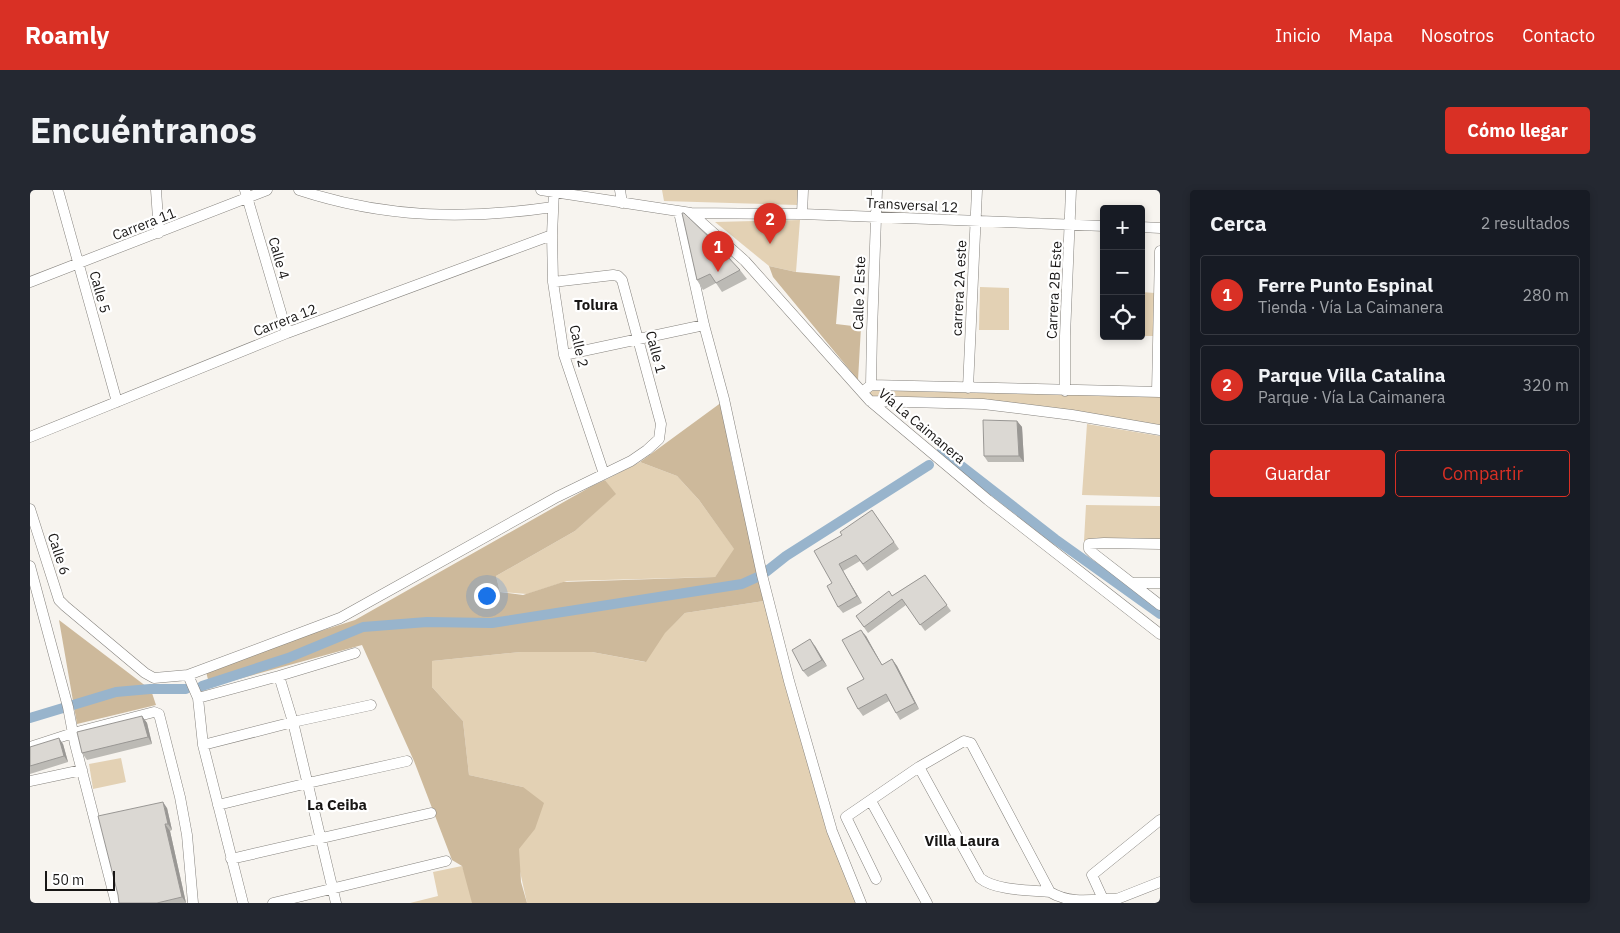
<!DOCTYPE html>
<html lang="es">
<head>
<meta charset="utf-8">
<style>
	body { margin:0; font-family:"IBM Plex Sans",sans-serif; background:#242831; color:#f1f3f6 }
	.controls { position:absolute; right:15px; top:15px; display:grid; overflow:hidden; border-radius:5px; box-shadow:0 2px 8px #0003 }
	.controls button { width:45px; height:45px; display:grid; place-items:center; padding:0; border:0; border-bottom:1px solid #363941; background:#171b24; color:#f1f3f6; font:25px sans-serif }
	.scale { position:absolute; left:15px; bottom:12px; width:70px; box-sizing:border-box; padding-left:5px; border:2px solid #181615; border-top:0; font-size:14px; line-height:18px; white-space:nowrap; color:#181615; -webkit-text-stroke:4px #fff; paint-order:stroke }
	.you { position:absolute; left:456px; top:405px; width:18px; height:18px; margin:-12px; border:4px solid #fff; border-radius:50%; background:#1a73e8; box-shadow:0 0 0 8px #1a73e833 }
	.badge { display:grid; place-items:center; width:32px; height:32px; border-radius:50%; background:#d93025; color:#fff; font-size:16px; font-weight:700 }
	.pin { position:absolute; translate:-50% -41px; filter:drop-shadow(0 1px 2px #0008) }
	.pin::after { content:''; position:absolute; top:26px; width:18px; height:15px; background:inherit; clip-path:polygon(0 0,100% 0,50% 100%) }
	.list { margin:0; padding:0; list-style:none }
	h2 { display:flex; justify-content:space-between; align-items:center; height:65px; margin:0; padding:0 20px; font-size:21px }
	h2 small { font-size:16px; font-weight:400; color:#9ea1a6 }
	.list li { display:grid; grid-template-columns:32px 1fr auto; gap:15px; align-items:center; box-sizing:border-box; height:80px; margin:0 10px 10px; padding:0 10px; border:1px solid #363941; border-radius:5px }
	.list b { display:block; font-size:19px; white-space:nowrap }
	.list p { margin:0; font-size:16px; white-space:nowrap; color:#9ea1a6 }
	.list em { font-size:16px; font-style:normal; color:#9ea1a6 }
	.actions { display:flex; gap:10px; padding:15px 20px }
	.actions a { flex:1; padding:11px 0; border:1px solid #d93025; border-radius:5px; text-align:center; font-size:18px; color:#d93025 }
	.actions .main { background:#d93025; color:#fff }
	.icon { flex:none; width:28px; height:28px; fill:none; stroke:currentColor; stroke-width:2; stroke-linecap:round; stroke-linejoin:round }
	.map { position:relative; flex:none; width:1130px; height:713px; overflow:hidden; border-radius:5px }
	header { display:flex; align-items:center; gap:30px; box-sizing:border-box; height:70px; padding:0 25px; background:#d93025; color:#fff }
	header strong { font-size:24px }
	nav { display:flex; gap:28px; margin-inline-start:auto; font-size:18px }
	.intro { display:flex; align-items:center; justify-content:space-between; box-sizing:border-box; height:120px; padding:0 30px }
	h1 { margin:0; font-size:35px }
	.button { padding:12px 22px; border-radius:5px; background:#d93025; color:#fff; font-size:18px; font-weight:700 }
	main { display:flex; gap:30px; padding:0 30px }
	aside { flex:1; background:#171b24; border-radius:5px; box-shadow:0 2px 8px #0003 }
	.map>svg:first-child { display:block }
</style>
</head>
<body>
<header>
<strong>Roamly</strong>
<nav><a>Inicio</a><a>Mapa</a><a>Nosotros</a><a>Contacto</a></nav>
</header>
<div class="intro"><h1>Encuéntranos</h1><a class="button">Cómo llegar</a></div>
<main>
<div class="map">
<svg width="1130" height="713" viewBox="0 0 1130 713">
	<rect width="100%" height="100%" fill="#f7f4ef"/>
	<path fill="#e3d1b4" d="M 632,0 L 770,0 L 768,15 L 634,11 Z
		M 770,30 L 766,82 L 739,76 L 685,32 Z
		M 950,97 L 979,98 L 979,140 L 949,140 Z
		M 1111,102 L 1125,103 L 1123,146 L 1111,146 Z
		M 842,197 L 1130,203 L 1130,239 L 1018,219 L 841,209 L 837,205 Z
		M 1057,234 L 1130,246 L 1130,307 L 1052,305 Z
		M 610,272 L 647,286 L 669,310 L 705,360 L 685,387 L 537,391 L 497,404 L 470,402 L 466,386 L 545,341 L 585,304 L 575,290 Z
		M 1056,315 L 1130,316 L 1130,351 L 1054,351 Z
		M 734,411 L 826,713 L 497,713 L 483,650 L 493,597 L 439,585 L 433,531 L 402,497 L 402,471 L 491,462 L 562,462 L 615,472 L 634,443 L 655,423 Z
		M 91,568 L 96,592 L 63,599 L 59,574 Z
		M 432,676 L 446,713 L 380,713 L 408,706 L 403,682 Z"/>
	<path fill="#cdb99b" d="M 739,76 L 766,82 L 810,86 L 806,134 L 831,137 L 828,190 L 743,87 Z
		M 692,212 L 701,268 L 734,411 L 655,423 L 635,443 L 616,472 L 562,462 L 491,462 L 402,471 L 402,497 L 433,531 L 439,585 L 493,597 L 514,613 L 505,639 L 489,659 L 491,692 L 497,713 L 442,713 L 432,676 L 422,670 L 384,571 L 332,455 L 180,497 L 175,478 L 325,430 L 562,296 L 575,290 L 586,304 L 545,341 L 466,386 L 470,402 L 493,405 L 533,392 L 685,387 L 704,359 L 669,310 L 647,286 L 610,272 Z
		M 29,430 L 121,500 L 126,515 L 47,534 Z"/>
	<g fill="none" stroke-linecap="round" stroke-linejoin="round">
		<path stroke="#98b4cc" stroke-width="10" d="M 912,261 L 1025,349 L 1130,424
			M 172,496 L 258,468 L 333,437 L 397,432 L 462,433 L 712,394 L 732,385 L 756,366 L 899,275
			M 0,528 L 86,502 L 120,499 L 156,499"/>
		<defs>
			<path id="minor" d="M 28,0 L 87,212
				M 126,0 L 129,43
				M 215,0 L 257,143
				M 269,0 C 354,28 435,30 523,17
				M 511,0 L 661,23 L 772,24 L 1074,36
				M 524,0 L 522,45 L 523,92 L 534,165 L 574,284
				M 590,0 L 592,13
				M 649,22 L 674,135 L 694,209 L 732,385 L 759,491 L 802,641 L 831,713
				M 661,23 L 715,71 L 840,211 L 958,310 L 1130,444
				M 772,24 L 773,0
				M 1111,37 L 1130,38
				M 0,92 L 237,0
				M 534,165 L 674,135
				M 841,195 L 1130,202
				M 938,198 L 947,0
				M 836,199 L 841,195 L 842,141 L 847,0
				M 1035,201 L 1035,146 L 1041,0
				M 1127,202 L 1130,61
				M 840,211 L 953,214 L 1042,225 L 1130,240
				M 0,247 L 257,143 L 522,45
				M 0,319 L 29,410 L 35,416 L 115,483 L 124,488 L 158,485 L 310,428 L 527,307 L 601,271 L 617,260 L 629,249 L 631,234 L 592,90 L 588,86 L 583,85 L 523,92
				M 1130,354 L 1074,353 L 1059,354 L 1059,359 L 1063,363 L 1130,415
				M 0,376 L 38,517 L 45,554 L 86,713
				M 1102,393 L 1130,393
				M 158,485 L 168,508 L 173,555 L 213,713
				M 249,486 L 263,532 L 306,713
				M 168,508 L 249,486 L 325,463
				M 173,555 L 263,532 L 341,515
				M 0,557 L 43,543 L 124,522 L 129,524 L 150,607 L 157,645 L 163,713
				M 889,577 L 950,688 C 966,701 1000,700 1020,702
				M 0,591 L 52,580
				M 841,611 L 897,713
				M 188,615 L 278,593 L 377,571
				M 1130,630 L 1062,685 L 1073,709 L 1087,709 L 1130,692
				M 201,669 L 401,623
				M 846,689 L 816,627 L 889,577 L 934,551 L 941,553 L 1020,702 C 1036,712 1055,711 1073,709
				M 243,713 L 416,671"/>
		</defs>
		<use href="#minor" stroke="#86837e" stroke-width="11"/>
		<use href="#minor" stroke="#fff" stroke-width="10"/>
	</g>
	<path fill="#bcbab5" d="M 652,23 L 710,80 L 717,89 L 692,102 L 686,93 L 673,100 L 667,90 Z
		M 987,231 L 992,237 L 994,272 L 958,272 L 954,266 Z
		M 842,320 L 869,359 L 837,381 L 830,371 L 813,381 L 832,413 L 813,423 L 808,417 L 802,393 L 812,345 Z
		M 895,385 L 921,421 L 895,441 L 876,415 L 838,443 L 826,426 L 862,406 Z
		M 836,446 L 852,475 L 862,469 L 867,476 L 889,519 L 870,530 L 866,523 L 859,511 L 833,526 L 828,519 L 834,489 Z
		M 785,456 L 797,476 L 778,487 L 773,481 Z
		M 112,526 L 117,533 L 122,554 L 57,570 L 52,563 Z
		M 33,554 L 38,572 L 0,584 L 0,557 Z
		M 137,618 L 142,640 L 140,641 L 156,713 L 89,713 Z"/>
	<path fill="#999794" d="M 987,231 L 992,237 L 994,272 L 989,266 Z
		M 809,374 L 813,381 L 832,413 L 827,406 Z
		M 831,440 L 836,446 L 856,482 L 852,475 Z
		M 780,449 L 785,456 L 797,476 L 792,470 Z
		M 862,469 L 867,476 L 889,519 L 885,513 Z
		M 112,526 L 117,533 L 122,554 L 118,547 Z
		M 29,548 L 33,554 L 38,572 L 34,566 Z
		M 133,612 L 137,618 L 142,640 L 138,634 Z
		M 135,634 L 140,641 L 156,713 L 152,707 Z"/>
	<path fill="#dbd8d3" stroke="#999794" d="M 652,23 L 654,23 L 683,51 L 710,80 L 686,93 L 680,84 L 667,90 Z
		M 953,230 L 987,231 L 989,266 L 954,266 Z
		M 842,320 L 864,352 L 833,374 L 826,365 L 809,374 L 827,406 L 808,417 L 797,396 L 802,393 L 784,361 L 812,345 L 810,342 Z
		M 895,385 L 917,415 L 890,435 L 872,409 L 834,437 L 826,426 L 859,401 L 862,406 Z
		M 831,440 L 852,475 L 862,469 L 885,513 L 866,523 L 856,504 L 828,519 L 817,498 L 834,489 L 812,450 Z
		M 780,449 L 792,470 L 773,481 L 762,460 Z
		M 112,526 L 118,547 L 52,563 L 47,542 Z
		M 29,548 L 34,566 L 0,576 L 0,557 Z
		M 133,612 L 138,634 L 135,634 L 152,707 L 127,713 L 89,713 L 88,705 L 68,626 Z"/>
	<g text-anchor="middle" dominant-baseline="central" stroke-width="4.5" stroke-linejoin="round" paint-order="stroke">
		<g font-size="14" fill="#181615" stroke="#fff">
			<text transform="translate(882 15) rotate(3)">Transversal 12</text>
			<text transform="translate(114 34) rotate(-21)">Carrera 11</text>
			<text transform="translate(249 68) rotate(74)">Calle 4</text>
			<text transform="translate(929 98) rotate(-87)">carrera 2A este</text>
			<text transform="translate(1024 100) rotate(-87)">Carrera 2B Este</text>
			<text transform="translate(70 102) rotate(74)">Calle 5</text>
			<text transform="translate(829 103) rotate(-88)">Calle 2 Este</text>
			<text transform="translate(255 130) rotate(-21)">Carrera 12</text>
			<text transform="translate(549 156) rotate(77)">Calle 2</text>
			<text transform="translate(626 162) rotate(75)">Calle 1</text>
			<text transform="translate(892 236) rotate(40)">Vía La Caimanera</text>
			<text transform="translate(29 364) rotate(72)">Calle 6</text>
		</g>
		<g font-size="15" font-weight="bold" fill="#181615" stroke="#fff">
			<text x="566" y="114">Tolura</text>
			<text x="307" y="614">La Ceiba</text>
			<text x="932" y="650">Villa Laura</text>
		</g>
	</g>
</svg>
<div class="controls">
<button>+</button>
<button>−</button>
<button><svg class="icon" aria-label="locate" viewBox="0 0 24 24"><circle cx="12" cy="12" r="6"/><path d="M12 2v4M12 18v4M2 12h4M18 12h4"/></svg></button>
</div>
<div class="scale">50 m</div>
<div class="you"></div>
<div class="pin badge" style="left:688px;top:82px">1</div>
<div class="pin badge" style="left:740px;top:54px">2</div>
</div>
<aside>
<h2>Cerca<small>2 resultados</small></h2>
<ul class="list">
<li><span class="badge">1</span><div><b>Ferre Punto Espinal</b><p>Tienda · Vía La Caimanera</p></div><em>280 m</em></li>
<li><span class="badge">2</span><div><b>Parque Villa Catalina</b><p>Parque · Vía La Caimanera</p></div><em>320 m</em></li>
</ul>
<div class="actions"><a class="main">Guardar</a><a>Compartir</a></div>
</aside>
</main>
</body>
</html>
